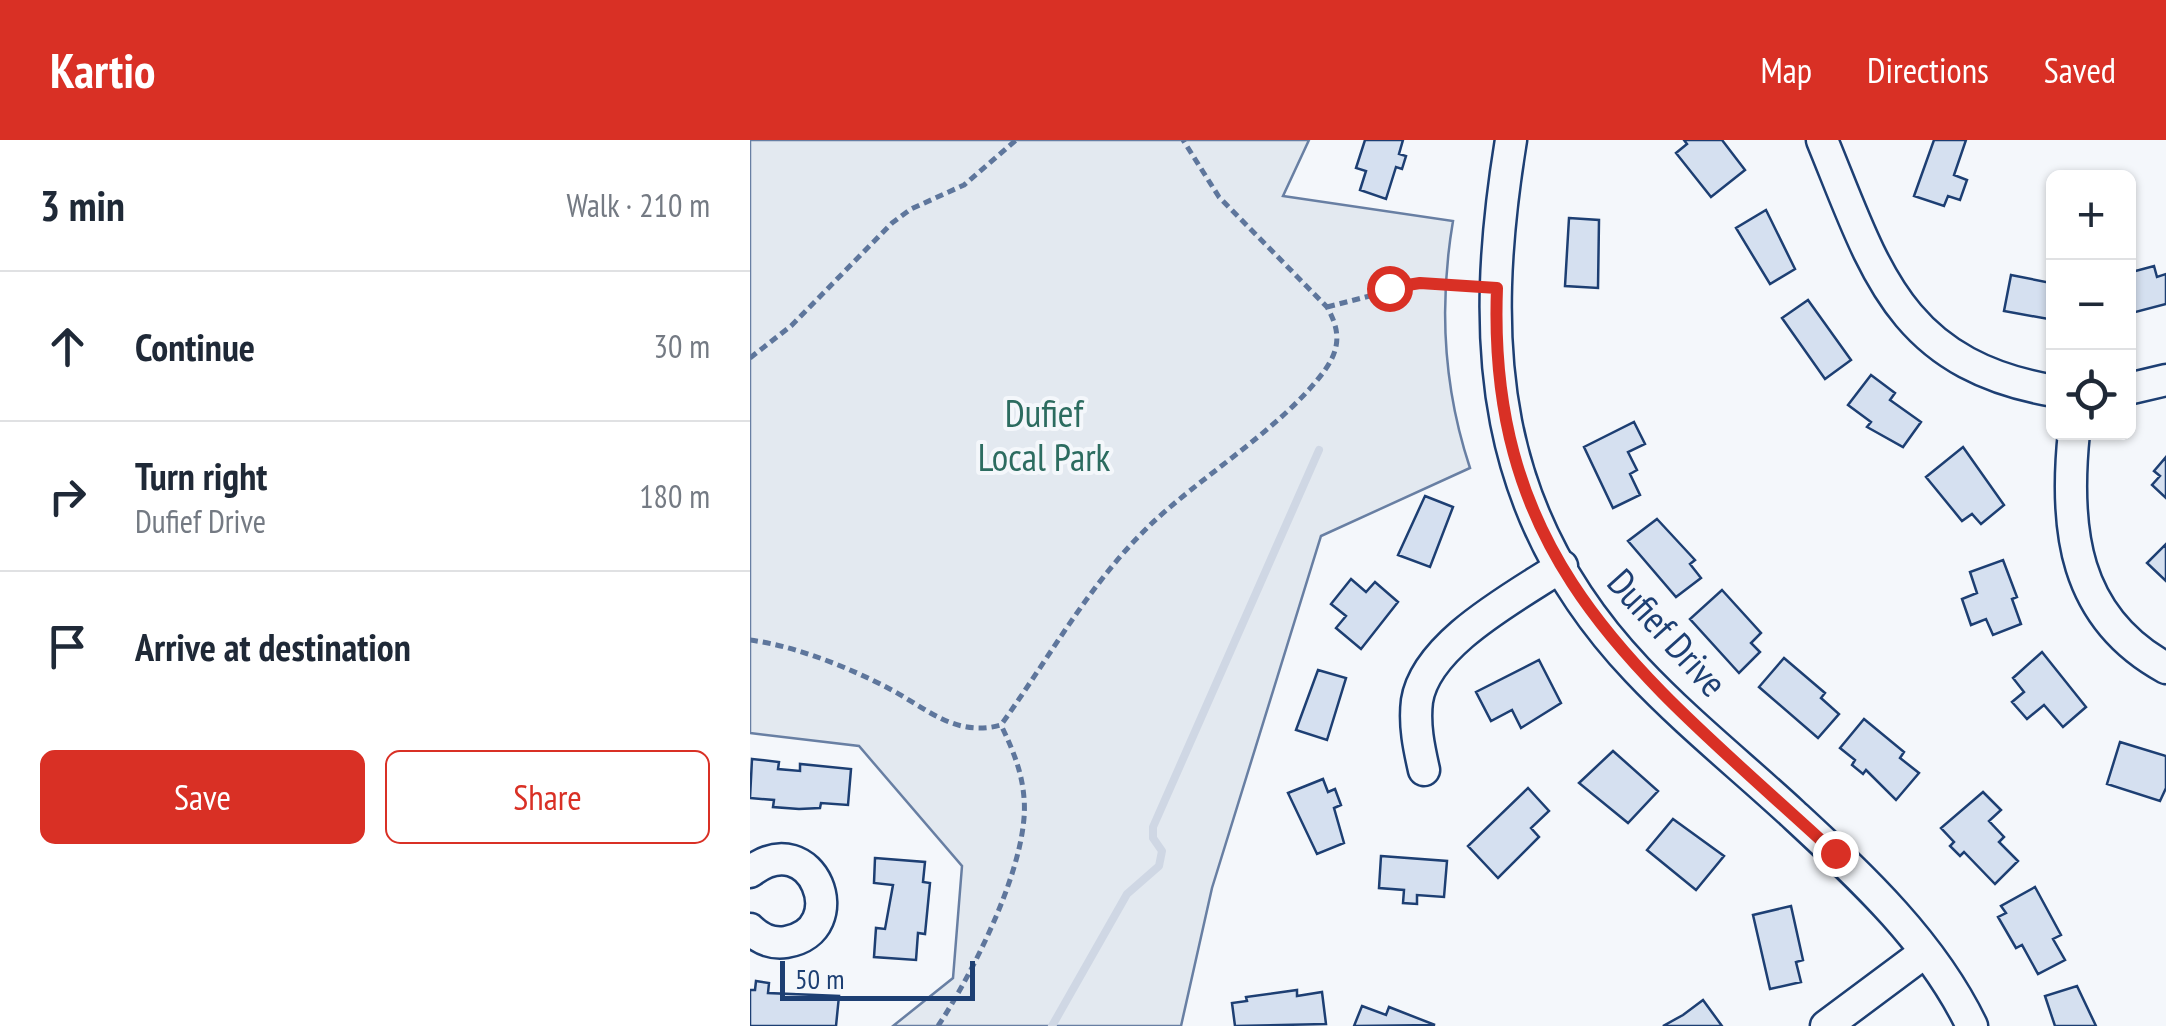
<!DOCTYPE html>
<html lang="en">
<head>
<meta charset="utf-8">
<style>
	body { margin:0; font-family:"PT Sans Narrow",sans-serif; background:#f2f2f3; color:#1f2937 }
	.controls { position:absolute; right:30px; top:30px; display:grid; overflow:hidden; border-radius:15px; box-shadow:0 2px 8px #0004 }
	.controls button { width:90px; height:90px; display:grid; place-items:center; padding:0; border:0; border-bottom:2px solid #e0e1e3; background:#fff; color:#1f2937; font:50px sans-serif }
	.scale { position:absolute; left:30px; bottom:25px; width:195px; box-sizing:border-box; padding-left:10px; border:5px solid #1d3f73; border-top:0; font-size:28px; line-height:35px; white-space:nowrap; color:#1d3f73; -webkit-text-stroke:8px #f4f7fb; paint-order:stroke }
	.stop { position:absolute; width:30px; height:30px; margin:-22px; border:8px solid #d93025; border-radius:50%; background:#fff }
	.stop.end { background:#d93025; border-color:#fff; box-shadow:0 2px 10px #0008 }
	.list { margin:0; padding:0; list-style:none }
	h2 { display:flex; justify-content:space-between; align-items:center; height:130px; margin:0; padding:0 40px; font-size:42px }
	h2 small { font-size:32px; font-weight:400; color:#747a83 }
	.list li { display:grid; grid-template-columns:65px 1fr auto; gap:30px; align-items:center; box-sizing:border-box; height:150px; padding:0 40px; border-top:2px solid #e0e1e3 }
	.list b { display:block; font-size:38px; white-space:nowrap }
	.list p { margin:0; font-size:32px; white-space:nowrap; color:#747a83 }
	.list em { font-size:32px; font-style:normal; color:#747a83 }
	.actions { display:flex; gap:20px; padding:30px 40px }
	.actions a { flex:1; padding:22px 0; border:2px solid #d93025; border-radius:15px; text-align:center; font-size:35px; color:#d93025 }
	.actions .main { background:#d93025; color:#fff }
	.icon { flex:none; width:55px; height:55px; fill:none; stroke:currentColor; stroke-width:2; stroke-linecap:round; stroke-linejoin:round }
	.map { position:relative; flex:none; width:1416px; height:886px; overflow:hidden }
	header { display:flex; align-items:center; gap:60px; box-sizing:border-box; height:140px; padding:0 50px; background:#d93025; color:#fff }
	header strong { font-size:48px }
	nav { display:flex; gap:55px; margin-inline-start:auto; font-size:35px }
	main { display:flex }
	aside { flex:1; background:#fff }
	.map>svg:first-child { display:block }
</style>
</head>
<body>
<header>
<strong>Kartio</strong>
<nav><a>Map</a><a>Directions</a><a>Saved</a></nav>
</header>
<main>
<aside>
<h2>3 min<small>Walk · 210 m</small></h2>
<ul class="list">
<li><svg class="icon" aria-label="ahead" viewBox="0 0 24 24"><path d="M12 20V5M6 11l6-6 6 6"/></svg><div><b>Continue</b></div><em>30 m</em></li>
<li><svg class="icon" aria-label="right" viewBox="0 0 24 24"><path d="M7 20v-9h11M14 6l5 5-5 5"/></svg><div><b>Turn right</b><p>Dufief Drive</p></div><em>180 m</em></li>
<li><svg class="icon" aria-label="arrive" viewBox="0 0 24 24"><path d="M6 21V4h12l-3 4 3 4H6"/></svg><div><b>Arrive at destination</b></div></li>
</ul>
<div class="actions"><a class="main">Save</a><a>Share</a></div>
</aside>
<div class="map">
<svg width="1416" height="886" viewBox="0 0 1416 886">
	<rect width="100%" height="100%" fill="#f4f7fb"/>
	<path fill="#e3e9f0" stroke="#687fa3" stroke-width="2.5" d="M 0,0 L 559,0 L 533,56 L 703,81 C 689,164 693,247 720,328 L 571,396 L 462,748 L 431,886 L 143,886 L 203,838 L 212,726 L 109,606 L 0,593 Z"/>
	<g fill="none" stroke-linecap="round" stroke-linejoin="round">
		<path stroke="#cfd7e4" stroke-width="8" d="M 302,886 L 377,754 L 409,726 L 412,711 L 403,698 L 403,687 L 569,310"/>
	</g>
	<path fill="#d5e0f0" stroke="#1d3f73" stroke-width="2.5" d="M 615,0 L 653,0 L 649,14 L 656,16 L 652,29 L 646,27 L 636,59 L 610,50 L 616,31 L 606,28 Z
		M 934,0 L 972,0 L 995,30 L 961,57 L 926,13 L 937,4 Z
		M 1184,0 L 1216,0 L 1204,35 L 1217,40 L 1210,60 L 1198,56 L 1194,66 L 1164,56 Z
		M 1016,70 L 1045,129 L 1020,144 L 986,88 Z
		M 819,78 L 849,80 L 848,148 L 815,146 Z
		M 1404,126 L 1407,137 L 1416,134 L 1416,164 L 1378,174 L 1378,133 Z
		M 1261,135 L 1301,143 L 1304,180 L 1254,171 Z
		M 1058,160 L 1101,220 L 1075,239 L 1032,178 Z
		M 1121,235 L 1145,253 L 1140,260 L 1171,282 L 1153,307 L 1117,287 L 1121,282 L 1098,265 Z
		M 884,282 L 895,304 L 878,312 L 887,330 L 880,334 L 890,355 L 863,368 L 834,307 Z
		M 1213,307 L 1254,365 L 1231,384 L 1222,374 L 1212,381 L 1176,337 Z
		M 1416,317 L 1416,358 L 1402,345 L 1410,336 L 1404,331 Z
		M 675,356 L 703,367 L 680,427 L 648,415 Z
		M 907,379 L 945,420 L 940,424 L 951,438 L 926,457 L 878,401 Z
		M 1416,404 L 1416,441 L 1397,423 Z
		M 1253,420 L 1267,457 L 1262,459 L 1271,484 L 1243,495 L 1236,479 L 1221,485 L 1212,459 L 1227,453 L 1220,432 Z
		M 601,439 L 616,452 L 625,442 L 648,462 L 611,509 L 586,488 L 596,476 L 581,464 Z
		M 972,450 L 1011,493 L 1001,503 L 1010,512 L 989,533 L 940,479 Z
		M 1292,512 L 1336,567 L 1313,587 L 1294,565 L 1277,579 L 1262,562 L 1274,552 L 1263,538 Z
		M 1034,518 L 1075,553 L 1071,558 L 1089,574 L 1068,598 L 1009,547 Z
		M 789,520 L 811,563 L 771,588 L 762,570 L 741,581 L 726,552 Z
		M 568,530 L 596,538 L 577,600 L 546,590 Z
		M 1114,579 L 1154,612 L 1150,618 L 1169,633 L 1146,660 L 1116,630 L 1113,634 L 1102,625 L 1105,620 L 1090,608 Z
		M 1370,602 L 1416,616 L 1416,648 L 1410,661 L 1357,644 Z
		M 863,611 L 908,651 L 878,683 L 829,643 Z
		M 2,619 L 29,622 L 28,629 L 50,631 L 50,624 L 101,629 L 98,665 L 71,663 L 70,668 L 49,669 L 23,667 L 24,660 L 0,658 Z
		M 573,639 L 578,652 L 585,649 L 591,665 L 584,668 L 594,703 L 567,714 L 538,653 Z
		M 778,648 L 799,671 L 781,688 L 789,697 L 748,738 L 718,706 Z
		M 1233,652 L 1251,670 L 1239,681 L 1254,697 L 1249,702 L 1268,721 L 1245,744 L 1214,712 L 1210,716 L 1200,706 L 1204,702 L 1191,688 Z
		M 923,679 L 974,716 L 946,750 L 897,710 Z
		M 631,716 L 697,721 L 694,757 L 667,755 L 667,764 L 653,763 L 654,750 L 629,748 Z
		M 125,718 L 175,722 L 173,742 L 180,743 L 175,794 L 168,793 L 166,820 L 124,817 L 126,788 L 135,789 L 143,745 L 124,743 Z
		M 1285,747 L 1311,795 L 1303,799 L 1315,820 L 1288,834 L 1272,805 L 1266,808 L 1248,777 L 1256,773 L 1251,766 Z
		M 1041,766 L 1053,820 L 1046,822 L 1051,842 L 1020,849 L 1003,775 Z
		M 6,841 L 19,843 L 18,853 L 89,856 L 86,886 L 0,886 L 0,850 L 5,850 Z
		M 1327,846 L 1346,886 L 1305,886 L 1295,856 Z
		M 547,850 L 547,856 L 572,852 L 576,884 L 485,886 L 482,863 L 497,861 L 496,857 Z
		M 953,860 L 972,886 L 913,886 L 933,875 Z
		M 612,866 L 636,875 L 639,867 L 685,885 L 604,886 Z"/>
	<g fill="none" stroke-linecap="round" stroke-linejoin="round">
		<defs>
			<path id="minor" d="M 761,0 C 728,202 739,374 887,530 C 935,581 991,626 1043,674 C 1111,737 1181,801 1222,886
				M 1072,0 C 1125,129 1148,224 1304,251
				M 1378,249 L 1416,240
				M 1324,292 C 1314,388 1323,477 1416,528
				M 674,630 C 669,608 664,585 667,561 C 676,503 767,456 812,426
				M 0,732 C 63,683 104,791 36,802 C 22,804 10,799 0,789
				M 1076,886 L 1174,813"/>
		</defs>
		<use href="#minor" stroke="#1d3f73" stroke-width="35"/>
		<path stroke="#5e769c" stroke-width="5" stroke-dasharray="8 5" stroke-linecap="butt" d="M 577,167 L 670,143 L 721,146
			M 0,218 L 41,186 L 142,83 L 161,69 L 214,45 L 266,0
			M 0,500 C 45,506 98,527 138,548 C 175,567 205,598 251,585 C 299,518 338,446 397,388 C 449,337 533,288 575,230 C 591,207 590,190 577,167 L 469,57 L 433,0
			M 188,886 C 223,833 280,721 274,658 C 272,631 262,608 251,585"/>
		<use href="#minor" stroke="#f4f7fb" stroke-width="30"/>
	</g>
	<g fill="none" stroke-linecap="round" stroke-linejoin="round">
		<path stroke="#d93025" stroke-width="12" d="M 639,148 L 670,143 L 747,148 C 736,430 898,540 1085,713"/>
	</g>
	<g text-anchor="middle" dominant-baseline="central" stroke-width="8" stroke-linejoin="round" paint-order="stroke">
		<g font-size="38" fill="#2c6c60" stroke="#f4f7fb">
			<text x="294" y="272">Dufief<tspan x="294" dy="44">Local Park</tspan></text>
		</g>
		<g font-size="38" fill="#1d3f73" stroke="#f4f7fb">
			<text transform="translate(918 492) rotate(48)">Dufief Drive</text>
		</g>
	</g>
</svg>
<div class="controls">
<button>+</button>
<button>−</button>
<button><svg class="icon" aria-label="locate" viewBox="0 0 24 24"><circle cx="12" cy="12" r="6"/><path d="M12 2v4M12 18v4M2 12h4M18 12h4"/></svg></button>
</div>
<div class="scale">50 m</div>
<div class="stop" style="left:639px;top:148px"></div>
<div class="stop end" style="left:1085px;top:713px"></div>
</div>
</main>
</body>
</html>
